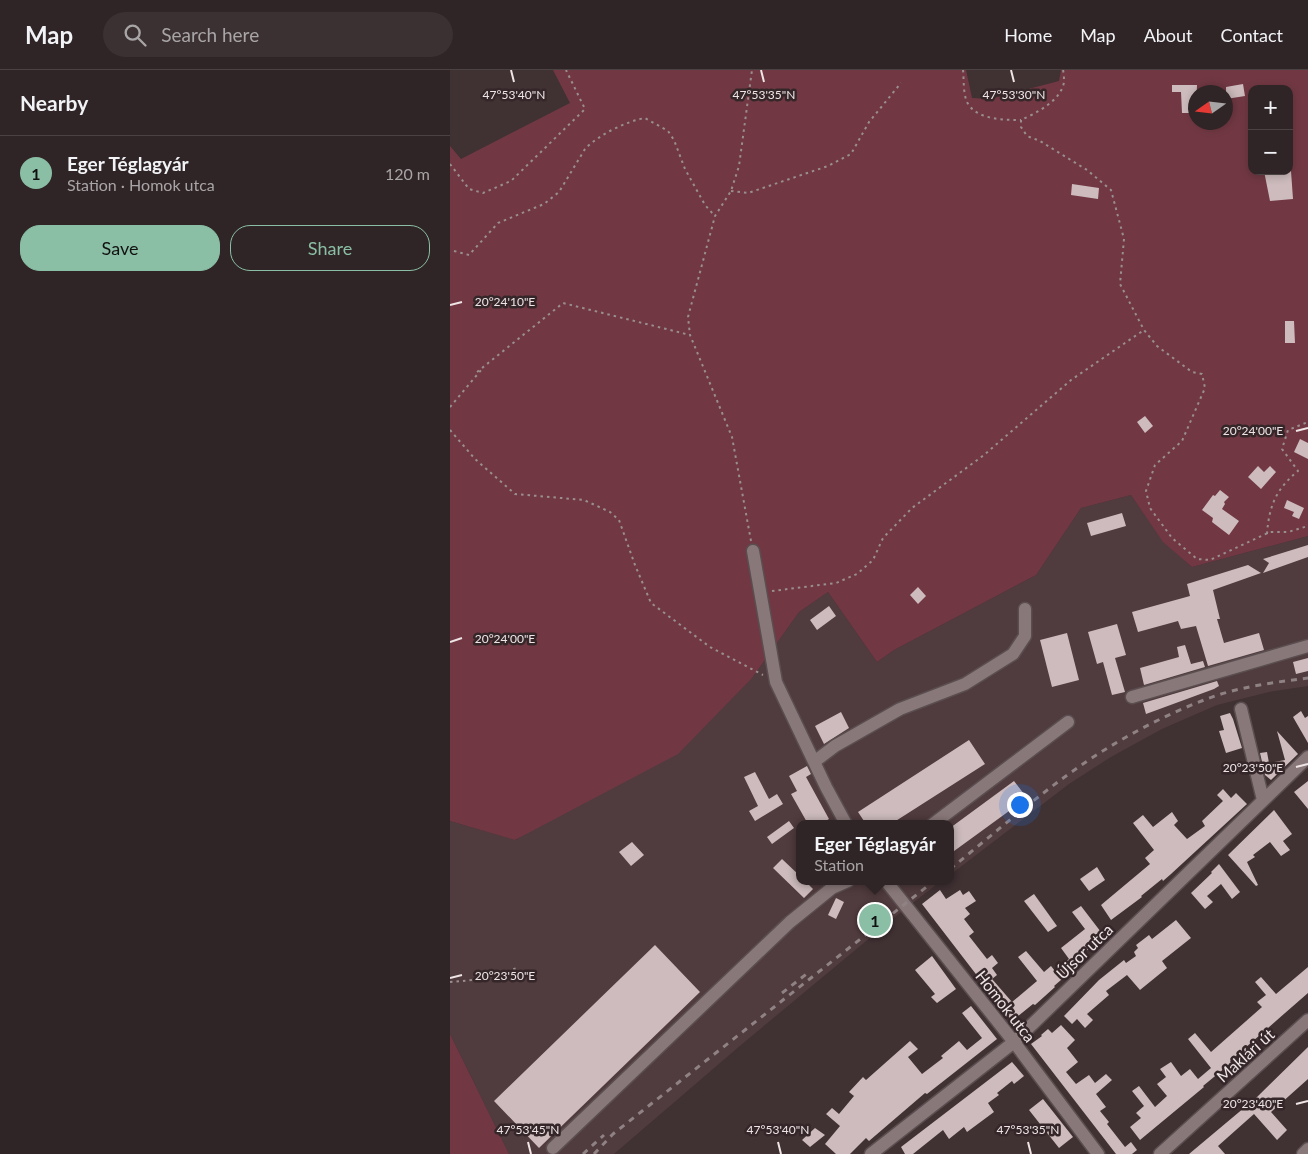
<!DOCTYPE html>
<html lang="en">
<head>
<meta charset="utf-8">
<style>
	body { margin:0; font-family:Lato,sans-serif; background:#3c3132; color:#f1f3f6 }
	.controls { position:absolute; right:15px; top:15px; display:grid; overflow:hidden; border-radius:10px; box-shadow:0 2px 8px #0003 }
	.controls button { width:45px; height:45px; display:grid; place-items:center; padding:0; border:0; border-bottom:1px solid #4b4243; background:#302526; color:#f1f3f6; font:25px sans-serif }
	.compass { position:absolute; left:738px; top:15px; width:45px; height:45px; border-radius:50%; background:#302526; box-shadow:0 2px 8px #0003; rotate:256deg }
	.you { position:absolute; left:569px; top:734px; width:18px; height:18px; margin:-12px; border:4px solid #fff; border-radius:50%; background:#1a73e8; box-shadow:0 0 0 8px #1a73e833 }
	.badge { display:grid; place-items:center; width:32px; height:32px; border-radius:50%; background:#8abfa5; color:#111; font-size:16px; font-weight:700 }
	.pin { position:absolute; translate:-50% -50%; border:2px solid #fff; box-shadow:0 1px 5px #0006 }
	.popup { position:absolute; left:346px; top:750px; width:158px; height:65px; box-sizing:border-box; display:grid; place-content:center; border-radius:10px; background:#302526; filter:drop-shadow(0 1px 4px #0005); font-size:16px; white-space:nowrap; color:#a8a5a7 }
	.popup b { font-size:19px; color:#f1f3f6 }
	.popup::after { content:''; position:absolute; left:50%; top:100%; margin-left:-10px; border:10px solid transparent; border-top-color:#302526 }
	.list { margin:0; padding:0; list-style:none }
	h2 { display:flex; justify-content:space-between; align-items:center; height:65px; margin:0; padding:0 20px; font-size:21px }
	h2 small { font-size:16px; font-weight:400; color:#a8a5a7 }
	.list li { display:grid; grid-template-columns:32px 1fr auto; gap:15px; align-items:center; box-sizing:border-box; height:75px; padding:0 20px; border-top:1px solid #4b4243 }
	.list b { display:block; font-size:19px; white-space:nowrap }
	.list p { margin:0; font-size:16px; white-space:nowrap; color:#a8a5a7 }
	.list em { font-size:16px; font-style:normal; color:#a8a5a7 }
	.actions { display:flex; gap:10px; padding:15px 20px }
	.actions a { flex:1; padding:11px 0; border:1px solid #8abfa5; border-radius:20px; text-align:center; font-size:18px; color:#8abfa5 }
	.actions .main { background:#8abfa5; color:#111 }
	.icon { flex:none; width:28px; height:28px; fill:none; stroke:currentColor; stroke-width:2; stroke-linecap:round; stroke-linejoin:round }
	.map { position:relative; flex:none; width:858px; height:1084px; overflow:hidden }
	header { display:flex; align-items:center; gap:30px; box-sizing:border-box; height:70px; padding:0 25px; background:#302526; border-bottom:1px solid #4b4243 }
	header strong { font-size:24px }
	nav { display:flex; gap:28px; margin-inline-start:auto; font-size:18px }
	.search { width:350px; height:45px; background:#3c3132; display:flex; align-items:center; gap:12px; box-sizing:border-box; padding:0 18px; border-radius:28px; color:#a8a5a7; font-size:19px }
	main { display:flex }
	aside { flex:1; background:#302526 }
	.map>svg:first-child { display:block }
</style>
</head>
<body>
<header>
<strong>Map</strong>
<div class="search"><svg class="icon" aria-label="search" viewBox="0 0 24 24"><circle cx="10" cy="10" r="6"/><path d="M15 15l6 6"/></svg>Search here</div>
<nav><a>Home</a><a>Map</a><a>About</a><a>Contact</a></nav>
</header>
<main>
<aside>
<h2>Nearby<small></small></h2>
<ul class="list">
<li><span class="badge">1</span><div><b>Eger Téglagyár</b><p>Station · Homok utca</p></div><em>120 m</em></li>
</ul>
<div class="actions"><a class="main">Save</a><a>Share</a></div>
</aside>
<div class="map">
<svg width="858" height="1084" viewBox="0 0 858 1084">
	<rect width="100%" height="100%" fill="#403133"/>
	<path fill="#503b3e" d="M 681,425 L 713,471 L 742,497 L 858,466 L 858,616 L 819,622 L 767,635 L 712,659 L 661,687 L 619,714 L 500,805 L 500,754 L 350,754 L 350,811 L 491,811 L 451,842 L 291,975 L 164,1084 L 59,1084 L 0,964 L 0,751 L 66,770 L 302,608 L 349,542 L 378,522 L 427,592 L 444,580 L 586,505 L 631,438 Z"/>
	<path fill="#713843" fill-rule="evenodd" d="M 103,0 L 516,0 L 522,28 L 540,29 L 609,11 L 611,0 L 858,0 L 858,466 L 742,497 L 713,472 L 681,425 L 631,438 L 586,505 L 444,580 L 427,592 L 378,522 L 349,542 L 302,608 L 228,684 L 65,770 L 0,751 L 0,76 L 11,89 L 120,33 ZM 802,19 L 839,19 L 839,101 L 802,101 ZM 746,22 L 776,22 L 776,52 L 746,52 Z
		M 0,964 L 59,1084 L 0,1084 Z"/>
	<path fill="#cdbbbd" d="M 793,14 L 795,26 L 776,29 L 776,17 Z
		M 722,15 L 747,15 L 746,43 L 732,43 L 731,22 L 722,22 Z
		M 814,101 L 841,101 L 843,129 L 820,131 Z
		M 622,114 L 649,118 L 648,129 L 621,125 Z
		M 835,251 L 844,251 L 845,273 L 835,273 Z
		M 695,346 L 703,356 L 695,363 L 687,352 Z
		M 850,369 L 858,373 L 858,389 L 844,382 Z
		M 808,396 L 814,402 L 820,396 L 826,402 L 811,419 L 798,407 Z
		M 770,420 L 779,427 L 774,432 L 775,434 L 772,439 L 789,451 L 779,465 L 762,452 L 763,448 L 752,440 L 763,425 L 765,426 Z
		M 837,430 L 854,438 L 849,449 L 842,446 L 844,442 L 834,438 Z
		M 672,443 L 676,456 L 641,466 L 637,453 Z
		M 858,475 L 858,487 L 813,503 L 819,493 L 813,489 Z
		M 798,495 L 811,503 L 763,520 L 770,549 L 767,549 L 774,573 L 809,563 L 814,580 L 758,596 L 746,556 L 731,559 L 728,551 L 688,562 L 682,542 L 740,526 L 737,514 Z
		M 468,517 L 476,526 L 468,534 L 460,525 Z
		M 379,536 L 386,546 L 367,560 L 360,550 Z
		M 667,554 L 676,585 L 665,588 L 675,622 L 662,625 L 653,592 L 647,594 L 638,562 Z
		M 617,563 L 629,610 L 602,617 L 590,570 Z
		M 735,575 L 741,594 L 753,591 L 755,597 L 694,615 L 690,598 L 729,587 L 727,577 Z
		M 858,588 L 858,601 L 846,604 L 843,592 Z
		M 767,611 L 769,616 L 764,619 L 696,644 L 693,633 Z
		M 851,641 L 855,648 L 858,646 L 858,673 L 843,647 Z
		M 391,642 L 399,658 L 374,674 L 365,656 Z
		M 780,643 L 783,649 L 792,678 L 776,683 L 769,661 L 774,660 L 770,646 Z
		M 827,661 L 848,684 L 821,710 L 815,705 L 810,683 L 817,682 L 819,693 L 835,690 Z
		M 519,670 L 535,694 L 441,754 L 416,754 L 408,742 Z
		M 357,696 L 361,704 L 356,707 L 379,749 L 371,754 L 358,754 L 341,724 L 347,721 L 339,706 Z
		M 305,702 L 319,729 L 327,724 L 333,734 L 305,751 L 299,741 L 308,736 L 294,707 Z
		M 564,711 L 577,728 L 500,784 L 500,758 Z
		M 858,711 L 858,739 L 844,722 Z
		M 773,719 L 781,728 L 786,723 L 797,734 L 721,804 L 713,811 L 712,809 L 691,826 L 692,827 L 661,850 L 651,835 L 700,794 L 695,788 L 704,780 L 683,753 L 693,745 L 703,757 L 722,742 L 728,751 L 724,755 L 737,769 L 755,756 L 752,751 L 773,731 L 767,725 Z
		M 824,740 L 842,764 L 833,771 L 840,780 L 831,786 L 820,772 L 803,785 L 805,787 L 797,792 L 808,815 L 806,816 L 778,785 Z
		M 339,751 L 344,758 L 322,774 L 317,767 Z
		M 182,772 L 194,785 L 181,796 L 169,782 Z
		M 332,789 L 350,806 L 350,811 L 355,811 L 363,819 L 354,828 L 323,798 Z
		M 769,794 L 790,822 L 782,829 L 771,814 L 757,826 L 763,832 L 755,839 L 741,823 L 762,803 L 761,802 Z
		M 647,797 L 655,810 L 639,821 L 630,809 Z
		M 490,820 L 496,829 L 510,820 L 513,825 L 519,821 L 526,831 L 515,838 L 520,844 L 514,849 L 524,862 L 519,866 L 537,889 L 542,885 L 548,893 L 542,898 L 547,905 L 542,909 L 562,932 L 587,911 L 568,887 L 576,881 L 594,902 L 601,896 L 605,901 L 619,889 L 611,878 L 635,859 L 622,842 L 631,836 L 654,866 L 622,893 L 626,897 L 604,916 L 605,917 L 585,935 L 583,934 L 562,951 L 472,834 Z
		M 584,824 L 607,856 L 598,862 L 574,831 Z
		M 386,828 L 394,832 L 386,849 L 378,845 Z
		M 726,850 L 741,868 L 712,891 L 717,898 L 690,920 L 677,905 L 656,921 L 659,925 L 637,944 L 643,950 L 635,958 L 627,949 L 622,954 L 614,946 L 649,910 L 674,890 L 676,893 L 686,886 L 684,882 L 688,878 L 686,875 L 699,865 L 702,869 Z
		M 205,875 L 250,922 L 89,1078 L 44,1031 Z
		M 482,886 L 506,919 L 487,933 L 481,927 L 485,924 L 465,900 Z
		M 858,897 L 858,923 L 780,991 L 781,993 L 753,1016 L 754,1017 L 690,1070 L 680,1057 L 691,1048 L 686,1043 L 694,1036 L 682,1021 L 689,1016 L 705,1037 L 717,1026 L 707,1014 L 716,1007 L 710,999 L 721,992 L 731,1006 L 740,999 L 748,1009 L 761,998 L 738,969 L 745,963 L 761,982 L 812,937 L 807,932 L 816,925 L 805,912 L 811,907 L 826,924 Z
		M 521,936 L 547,969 L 477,1024 L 475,1023 L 419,1071 L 416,1068 L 400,1084 L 386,1084 L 375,1074 L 390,1056 L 376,1044 L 382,1038 L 389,1044 L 404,1026 L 399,1022 L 413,1007 L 416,1010 L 460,971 L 468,979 L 458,987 L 472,1004 L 493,988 L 491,986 L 509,971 L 517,980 L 532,968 L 512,943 Z
		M 611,955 L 625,970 L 617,978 L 628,992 L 616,1002 L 626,1014 L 639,1005 L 645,1013 L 656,1004 L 662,1010 L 646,1024 L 656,1037 L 650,1041 L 659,1052 L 657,1054 L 675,1077 L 681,1072 L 687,1080 L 682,1084 L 666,1084 L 581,974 L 592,966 L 591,965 L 598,959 L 602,963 Z
		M 858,977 L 858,1009 L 821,1042 L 837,1060 L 827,1070 L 804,1044 L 768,1076 L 775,1084 L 739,1084 L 807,1027 Z
		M 562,992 L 574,1006 L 564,1014 L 562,1011 L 547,1023 L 549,1025 L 538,1033 L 544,1042 L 517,1062 L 514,1057 L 499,1069 L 493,1060 L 463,1084 L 455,1084 L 451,1077 Z
		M 593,1029 L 623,1067 L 609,1078 L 579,1040 Z
		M 365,1058 L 375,1065 L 360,1077 L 352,1070 Z"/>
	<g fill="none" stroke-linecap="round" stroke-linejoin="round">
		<defs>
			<path id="minor" d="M 303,481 L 326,612 L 376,717 L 396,754
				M 682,627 L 858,576
				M 791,639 L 813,730
				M 364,692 L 385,676 L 450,639 L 515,614 L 563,584 L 575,566 L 575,539
				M 483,754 L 618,652
				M 436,811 L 564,972 L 648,1084
				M 103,1078 L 340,852 L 382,818 L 398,811
				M 421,1084 L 564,972 L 858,687
				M 710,1084 L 858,950
				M 853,1084 L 858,1079"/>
		</defs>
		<use href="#minor" stroke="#5a4e50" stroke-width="15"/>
		<path stroke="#9a8e8f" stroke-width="2" stroke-dasharray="2.5 4" stroke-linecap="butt" d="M 513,0 C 514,9 513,23 517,32 C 526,50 554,50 571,50
			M 613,0 C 614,4 614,8 614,12 C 611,31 586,43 571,50 L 571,57 L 577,66 L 590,71 L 637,100 L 661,120 L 674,169 L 670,214 L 694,260 L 707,276 L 742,302 L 752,304 L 755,318 L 732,371 L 705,395 L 696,421 L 700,438 L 722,468 L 747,489 L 760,490 L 820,462 L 838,462 L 858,456
			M 0,94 L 19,119 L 33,123 L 61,111 L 135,39 L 116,0
			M 281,121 L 298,123 L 378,96 L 401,84 L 419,52 L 451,13
			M 4,181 L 19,185 L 48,153 L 94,134 L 109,122 L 135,79 C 148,65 177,51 195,48 L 218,61 L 224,70 L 235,99 L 255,135 L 264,145
			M 27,302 L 113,233 L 240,265
			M 0,337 L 32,299
			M 0,360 L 25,389 L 65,424 L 134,430 L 160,442 L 169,450 L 185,495 L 201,533 L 260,577 L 313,605
			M 817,464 C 819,436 826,419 848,401 L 832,379 L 838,360 L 858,352
			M 301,471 L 282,367 L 240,265 L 238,247 L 265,146 L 281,121 L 289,96 L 302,0
			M 322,521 L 386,513 L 407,504 L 423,490 L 433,468 L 462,438 L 534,385 L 621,310 L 694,260
			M 0,912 L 35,909 L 67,898"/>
		<use href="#minor" stroke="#89787a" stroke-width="12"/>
		<path stroke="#8f8284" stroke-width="3" stroke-dasharray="6 6" stroke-linecap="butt" d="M 500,799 C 550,759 602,712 656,679 C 690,658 728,639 765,626 C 795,616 827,612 858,608
			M 332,923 L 359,902
			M 133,1084 L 154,1065
			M 144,1084 L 163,1064 L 484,811"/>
	</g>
	<path fill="none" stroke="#efe5e6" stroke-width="2" d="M 61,0 L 64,12M 311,0 L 314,12M 561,0 L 564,12M 0,235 L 12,232M 846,361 L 858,358M 0,572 L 12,568M 846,697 L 858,694M 0,908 L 12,905M 846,1034 L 858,1031M 78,1072 L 81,1084M 328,1072 L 331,1084M 578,1072 L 581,1084"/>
	<g text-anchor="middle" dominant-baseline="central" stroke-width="5" stroke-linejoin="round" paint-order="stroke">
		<g font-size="16" fill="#efe5e6" stroke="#352729">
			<text transform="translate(634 881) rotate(-44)">Újsor utca</text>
			<text transform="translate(556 936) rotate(52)">Homok utca</text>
			<text transform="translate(795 985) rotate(-42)">Maklári út</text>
		</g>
	</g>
	<g font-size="12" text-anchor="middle" fill="#efe5e6" stroke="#352729" stroke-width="5" stroke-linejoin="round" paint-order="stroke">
		<text x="564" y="29">47°53'30"N</text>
		<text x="64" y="29">47°53'40"N</text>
		<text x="314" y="29">47°53'35"N</text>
		<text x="55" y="236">20°24'10"E</text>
		<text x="803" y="365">20°24'00"E</text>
		<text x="55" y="573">20°24'00"E</text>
		<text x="803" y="702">20°23'50"E</text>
		<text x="55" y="910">20°23'50"E</text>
		<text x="803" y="1038">20°23'40"E</text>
		<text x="78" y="1064">47°53'45"N</text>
		<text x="328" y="1064">47°53'40"N</text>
		<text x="578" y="1064">47°53'35"N</text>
	</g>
</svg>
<div class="controls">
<button>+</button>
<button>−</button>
</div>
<svg class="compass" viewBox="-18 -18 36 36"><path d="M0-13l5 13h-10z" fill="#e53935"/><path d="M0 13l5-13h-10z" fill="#a8a5a7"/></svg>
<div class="you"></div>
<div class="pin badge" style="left:425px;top:850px">1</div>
<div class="popup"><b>Eger Téglagyár</b>Station</div>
</div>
</main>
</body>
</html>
